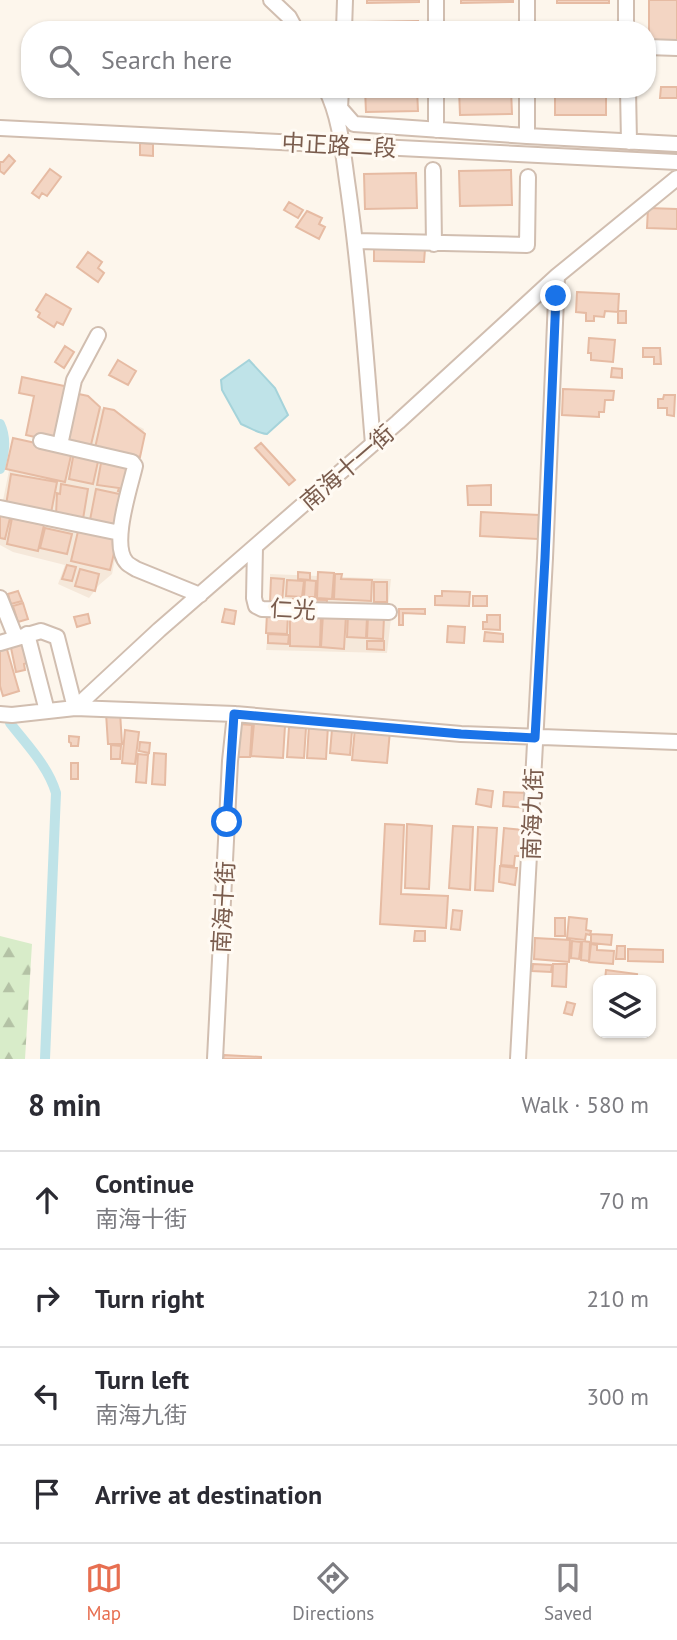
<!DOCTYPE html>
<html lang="en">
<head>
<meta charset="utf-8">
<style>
	body { margin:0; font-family:"PT Sans","Noto Sans TC",sans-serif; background:#f7f7f7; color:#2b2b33 }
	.controls { position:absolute; right:21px; bottom:21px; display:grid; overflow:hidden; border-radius:14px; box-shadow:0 2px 5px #0004 }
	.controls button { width:63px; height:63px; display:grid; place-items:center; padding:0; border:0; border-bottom:2px solid #e1e1e2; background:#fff; color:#2b2b33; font:35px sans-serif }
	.stop { position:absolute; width:21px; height:21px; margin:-16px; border:5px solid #1a73e8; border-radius:50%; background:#fff }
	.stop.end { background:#1a73e8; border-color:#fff; box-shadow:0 2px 7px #0008 }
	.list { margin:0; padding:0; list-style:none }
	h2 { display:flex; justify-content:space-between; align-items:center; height:91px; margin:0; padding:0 28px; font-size:30px }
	h2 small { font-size:23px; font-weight:400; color:#7c7c81 }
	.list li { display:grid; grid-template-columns:46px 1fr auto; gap:21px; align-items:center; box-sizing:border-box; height:98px; padding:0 28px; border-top:2px solid #e1e1e2 }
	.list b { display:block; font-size:26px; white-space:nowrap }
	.list p { margin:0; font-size:23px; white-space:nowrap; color:#7c7c81 }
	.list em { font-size:23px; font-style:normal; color:#7c7c81 }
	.icon { flex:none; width:38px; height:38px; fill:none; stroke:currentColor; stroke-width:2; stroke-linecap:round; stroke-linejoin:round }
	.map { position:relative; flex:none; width:677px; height:1059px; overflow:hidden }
	.search { position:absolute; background:#fff; box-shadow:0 2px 5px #0004; left:21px; right:21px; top:21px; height:77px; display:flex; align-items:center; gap:18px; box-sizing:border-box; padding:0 24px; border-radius:28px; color:#7c7c81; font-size:26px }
	.sheet { height:483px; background:#fff }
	nav { display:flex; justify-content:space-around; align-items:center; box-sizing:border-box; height:98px; border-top:2px solid #e1e1e2; background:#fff; font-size:19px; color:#7c7c81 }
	nav a { display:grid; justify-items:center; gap:4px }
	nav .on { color:#e76f51 }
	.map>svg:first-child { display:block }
</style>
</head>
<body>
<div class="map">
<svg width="677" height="1059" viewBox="0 0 677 1059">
	<defs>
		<pattern id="forest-firs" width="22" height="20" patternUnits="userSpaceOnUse" patternTransform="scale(1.75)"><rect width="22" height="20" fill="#d8ecc9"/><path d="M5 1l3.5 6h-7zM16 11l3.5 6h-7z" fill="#b4c2a5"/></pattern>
	</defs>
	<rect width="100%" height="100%" fill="#fdf6ec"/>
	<path fill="#f5e8da" d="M 86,401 L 144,429 L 133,468 L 112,574 L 99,585 L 89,598 L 58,584 L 65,565 L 13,552 L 0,545 L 0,515 L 14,446 L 60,445 Z
		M 270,574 L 391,579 L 387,617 L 391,618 L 387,653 L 266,650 L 270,614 Z"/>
	<path fill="url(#forest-firs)" d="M 0,936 L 32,944 L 25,1059 L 0,1059 Z"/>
	<path fill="#bfe3e8" stroke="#a5d3da" stroke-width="2" d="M 249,360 L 275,388 L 288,415 L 267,434 C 257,433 251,428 241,424 L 222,390 L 221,380 Z"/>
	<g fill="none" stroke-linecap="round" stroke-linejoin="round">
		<path stroke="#bfe3e8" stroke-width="10" d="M 0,424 C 7,439 4,453 0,469
			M 10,723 C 27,745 48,766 56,793 L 45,1059"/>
	</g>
	<path fill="#f3d5c3" stroke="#e6bba3" stroke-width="2" d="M 367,0 L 419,0 L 419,2 L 367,3 Z
		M 461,0 L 513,0 L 513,2 L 461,3 Z
		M 557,0 L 609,0 L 609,3 L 557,3 Z
		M 649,0 L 677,0 L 677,41 L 649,40 Z
		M 418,21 L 418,30 L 366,30 L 366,22 Z
		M 513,24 L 513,30 L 461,30 L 461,25 Z
		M 607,24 L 607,30 L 555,30 L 555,25 Z
		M 661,87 L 677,87 L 677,98 L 660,98 Z
		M 365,89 L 417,89 L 418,111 L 366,112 Z
		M 459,89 L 511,89 L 512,114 L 460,115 Z
		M 555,89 L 606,89 L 606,115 L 555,115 Z
		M 140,143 L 153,144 L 153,156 L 140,155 Z
		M 9,155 L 15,161 L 4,174 L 0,171 L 0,162 L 3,162 Z
		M 50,169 L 61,177 L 47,196 L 42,193 L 39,198 L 32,193 Z
		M 511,170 L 512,205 L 460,206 L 459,171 Z
		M 416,173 L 417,208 L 365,209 L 364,174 Z
		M 289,202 L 303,210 L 298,218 L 284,210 Z
		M 648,208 L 677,209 L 677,229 L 647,228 Z
		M 307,211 L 322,218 L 319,224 L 325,227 L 319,239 L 296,227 Z
		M 374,248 L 425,249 L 424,262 L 374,261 Z
		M 88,252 L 102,262 L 98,268 L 104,273 L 98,282 L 77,267 Z
		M 577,292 L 619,294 L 618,312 L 605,311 L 604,317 L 594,316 L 594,321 L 586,321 L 586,313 L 576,312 Z
		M 46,294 L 71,309 L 63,325 L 57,322 L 54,327 L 38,317 L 40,313 L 36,310 Z
		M 618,311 L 626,311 L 626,323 L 618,323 Z
		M 589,338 L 615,340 L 613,362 L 591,360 L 591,353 L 588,353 Z
		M 65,346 L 74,352 L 64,368 L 55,362 Z
		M 643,348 L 660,348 L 661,364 L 654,364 L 654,357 L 643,357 Z
		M 118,360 L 136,371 L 128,385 L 109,375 Z
		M 612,368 L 622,369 L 622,378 L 611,377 Z
		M 22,377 L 69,387 L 57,442 L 26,435 L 34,396 L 19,393 Z
		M 563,389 L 614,391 L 613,400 L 605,400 L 604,412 L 599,412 L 599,417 L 562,415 Z
		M 74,393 L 88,396 L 100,407 L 90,449 L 62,442 Z
		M 664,395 L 675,395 L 674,416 L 667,415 L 667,408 L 658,408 L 658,399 L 663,399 Z
		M 104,408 L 114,410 L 145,434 L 140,457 L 95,448 Z
		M 13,438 L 72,451 L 65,482 L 6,469 Z
		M 261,443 L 295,480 L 289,485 L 255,448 Z
		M 74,452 L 99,457 L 93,484 L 69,479 Z
		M 101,463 L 130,468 L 126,493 L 118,491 L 119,488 L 97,485 Z
		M 11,474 L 57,482 L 51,513 L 6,505 Z
		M 61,484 L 88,489 L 83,519 L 56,515 L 57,493 L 60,494 Z
		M 491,485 L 491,505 L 468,505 L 467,486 Z
		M 96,489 L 124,495 L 118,526 L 90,520 Z
		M 0,512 L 11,514 L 5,539 L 0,538 Z
		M 481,512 L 539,515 L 538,539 L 480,536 Z
		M 12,518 L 44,525 L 38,551 L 7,544 Z
		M 79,527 L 118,536 L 110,570 L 71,561 Z
		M 45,528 L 72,534 L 67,554 L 40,548 Z
		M 67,565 L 76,567 L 72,581 L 62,579 Z
		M 80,569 L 99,574 L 95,591 L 75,586 Z
		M 298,572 L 310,573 L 310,580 L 298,579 Z
		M 318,572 L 334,573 L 332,599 L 317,598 Z
		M 335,574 L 342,574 L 341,579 L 372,580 L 371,601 L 334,599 Z
		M 271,578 L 284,579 L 282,603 L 270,602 Z
		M 287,580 L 304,581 L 302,597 L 286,596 Z
		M 305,580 L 316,581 L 315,597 L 304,597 Z
		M 374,582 L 387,582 L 387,602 L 374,602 Z
		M 18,591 L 22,601 L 11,604 L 8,594 Z
		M 442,591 L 470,592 L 469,606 L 435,605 L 435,596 L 442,596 Z
		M 473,596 L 487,596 L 487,606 L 473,606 Z
		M 293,599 L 327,600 L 326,608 L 292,606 Z
		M 23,603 L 28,619 L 18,622 L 13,606 Z
		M 225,609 L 236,611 L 234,624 L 222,622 Z
		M 399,609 L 425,609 L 425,614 L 403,613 L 403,625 L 399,625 Z
		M 267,613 L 288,614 L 287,634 L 266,633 Z
		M 88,614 L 90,623 L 77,627 L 74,617 Z
		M 290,614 L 321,615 L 320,647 L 290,646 Z
		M 323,614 L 346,615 L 344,649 L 321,647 Z
		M 487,615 L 500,615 L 500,630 L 483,629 L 483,622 L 487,622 Z
		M 348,616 L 367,617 L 366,638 L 347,637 Z
		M 368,616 L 384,617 L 383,639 L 367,638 Z
		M 448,626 L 465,627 L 464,643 L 447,642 Z
		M 485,632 L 503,634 L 503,642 L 484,641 Z
		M 268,634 L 289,635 L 288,644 L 268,643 Z
		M 23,639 L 30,662 L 24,664 L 25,670 L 16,672 L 10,643 Z
		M 367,641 L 384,641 L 384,650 L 367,649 Z
		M 6,646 L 19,691 L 3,696 L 0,686 L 0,648 Z
		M 120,712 L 122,744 L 108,744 L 106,713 Z
		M 254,723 L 285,726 L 283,758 L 251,756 Z
		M 238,724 L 252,725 L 250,757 L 236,757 Z
		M 309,725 L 328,726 L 326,759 L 307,758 Z
		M 289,727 L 306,728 L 304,758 L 287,757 Z
		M 355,728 L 390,731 L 387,763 L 352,760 Z
		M 332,729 L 352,731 L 350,755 L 330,753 Z
		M 125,730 L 139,732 L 135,764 L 122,763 Z
		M 69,736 L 79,737 L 78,746 L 71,746 L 71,743 L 69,742 Z
		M 140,742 L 150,743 L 149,753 L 139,751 Z
		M 111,745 L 121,746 L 120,759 L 111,759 Z
		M 154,753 L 166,754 L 165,785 L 152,784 Z
		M 138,754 L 148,755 L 146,783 L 136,782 Z
		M 71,763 L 78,763 L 78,779 L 71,779 Z
		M 478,789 L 493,791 L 491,807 L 476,804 Z
		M 504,792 L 529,793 L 528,808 L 503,806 Z
		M 385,824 L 404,825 L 401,894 L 448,896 L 446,928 L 380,924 Z
		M 407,824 L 432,826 L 429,889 L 405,888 Z
		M 453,826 L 473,827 L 470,890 L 449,888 Z
		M 478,827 L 497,828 L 493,891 L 475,890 Z
		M 504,828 L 523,830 L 521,856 L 515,856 L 514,866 L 501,865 Z
		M 500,866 L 517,868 L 515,885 L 499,882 Z
		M 453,910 L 462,911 L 460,930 L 451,929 Z
		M 569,917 L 587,919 L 586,930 L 591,931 L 590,935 L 586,934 L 585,940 L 567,938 Z
		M 555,918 L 565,918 L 565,936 L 555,936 Z
		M 415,931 L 425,931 L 425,941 L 414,941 Z
		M 591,934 L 612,935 L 611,945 L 591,943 Z
		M 535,938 L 570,940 L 569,962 L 534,959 Z
		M 572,941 L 581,942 L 579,959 L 571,958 Z
		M 582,941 L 590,942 L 589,961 L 581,960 Z
		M 591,944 L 597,945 L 597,950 L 614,951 L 613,964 L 589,962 Z
		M 617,946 L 625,946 L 625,959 L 616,959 Z
		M 628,949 L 663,950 L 663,962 L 628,961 Z
		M 533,964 L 552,965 L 551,972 L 532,971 Z
		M 553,964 L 567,964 L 566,987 L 552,986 Z
		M 606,970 L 637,974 L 636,980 L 605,980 Z
		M 567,1002 L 575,1004 L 572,1015 L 564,1013 Z
		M 224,1055 L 261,1057 L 261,1059 L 223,1059 Z"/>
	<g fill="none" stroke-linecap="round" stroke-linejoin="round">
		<defs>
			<path id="minor" d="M 271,0 L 289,17 L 296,30
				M 436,0 L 436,30
				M 527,0 L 527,30
				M 626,0 L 626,30
				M 344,30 L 345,0
				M 647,47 L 677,48
				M 326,89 C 341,119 343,155 348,188 C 360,273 366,359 373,444
				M 341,89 L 340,108 L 354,124 L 527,136
				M 436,89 L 436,130
				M 527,89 L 527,136 L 677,144
				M 628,89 L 629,142
				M 0,128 L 677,162
				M 433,170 L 434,244
				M 356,241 L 527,245 L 528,177
				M 41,441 L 132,462 L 135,466 C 130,488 110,546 127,563 C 129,565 133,567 136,569 L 200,595
				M 60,445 L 74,380 L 98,335
				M 0,508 L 120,533
				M 255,547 L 254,598 L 256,606 L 262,609 L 389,612
				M 0,598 L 16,638
				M 27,634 L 47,711
				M 0,643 L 41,631 L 57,637 L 75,708 L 235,714 L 461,734 L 677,742
				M 0,714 L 12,715 L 75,708 L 159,630 L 398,422 L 557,276 L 677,178
				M 215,1059 L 230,761 L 235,714
				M 518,1059 L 545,558 L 557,276"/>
		</defs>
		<use href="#minor" stroke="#d1beb0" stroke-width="18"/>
		<use href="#minor" stroke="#fff" stroke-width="14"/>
	</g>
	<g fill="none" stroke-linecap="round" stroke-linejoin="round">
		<path stroke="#1a73e8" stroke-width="9" d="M 227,822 L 234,714 L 461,734 L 535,738 L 545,558 L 556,296"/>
	</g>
	<g text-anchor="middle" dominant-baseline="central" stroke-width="6" stroke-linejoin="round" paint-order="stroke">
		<g font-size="23" fill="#7a5c4d" stroke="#fffaf3">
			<text transform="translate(339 145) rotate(3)">中正路二段</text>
			<text transform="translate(347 467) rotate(-41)">南海十一街</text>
			<text transform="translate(293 609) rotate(3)">仁光</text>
			<text transform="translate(532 814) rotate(-88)">南海九街</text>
			<text transform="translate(223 907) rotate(-87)">南海十街</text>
		</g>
	</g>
</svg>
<div class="controls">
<button><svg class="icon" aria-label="layers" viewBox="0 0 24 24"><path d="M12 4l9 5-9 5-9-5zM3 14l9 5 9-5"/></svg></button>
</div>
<div class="stop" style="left:227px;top:822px"></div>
<div class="stop end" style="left:556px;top:296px"></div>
<div class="search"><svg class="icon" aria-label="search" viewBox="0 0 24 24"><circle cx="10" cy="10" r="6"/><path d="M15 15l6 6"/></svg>Search here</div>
</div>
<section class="sheet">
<h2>8 min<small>Walk · 580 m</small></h2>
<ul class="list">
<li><svg class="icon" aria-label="ahead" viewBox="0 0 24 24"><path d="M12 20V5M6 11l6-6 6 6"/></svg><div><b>Continue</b><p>南海十街</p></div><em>70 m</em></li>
<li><svg class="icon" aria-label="right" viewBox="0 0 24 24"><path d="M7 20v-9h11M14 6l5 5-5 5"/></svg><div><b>Turn right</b></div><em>210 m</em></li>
<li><svg class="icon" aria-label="left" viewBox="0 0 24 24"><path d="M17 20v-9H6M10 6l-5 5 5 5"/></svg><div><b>Turn left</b><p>南海九街</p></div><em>300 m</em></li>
<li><svg class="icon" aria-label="arrive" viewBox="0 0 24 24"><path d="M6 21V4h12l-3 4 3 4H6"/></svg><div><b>Arrive at destination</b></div></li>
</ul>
</section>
<nav>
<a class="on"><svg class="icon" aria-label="map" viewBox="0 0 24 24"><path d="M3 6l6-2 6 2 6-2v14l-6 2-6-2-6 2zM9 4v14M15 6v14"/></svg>Map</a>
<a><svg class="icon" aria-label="directions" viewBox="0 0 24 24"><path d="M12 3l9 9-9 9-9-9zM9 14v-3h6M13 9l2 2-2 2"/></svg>Directions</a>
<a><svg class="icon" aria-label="saved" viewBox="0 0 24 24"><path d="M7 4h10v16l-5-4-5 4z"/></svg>Saved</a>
</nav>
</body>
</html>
